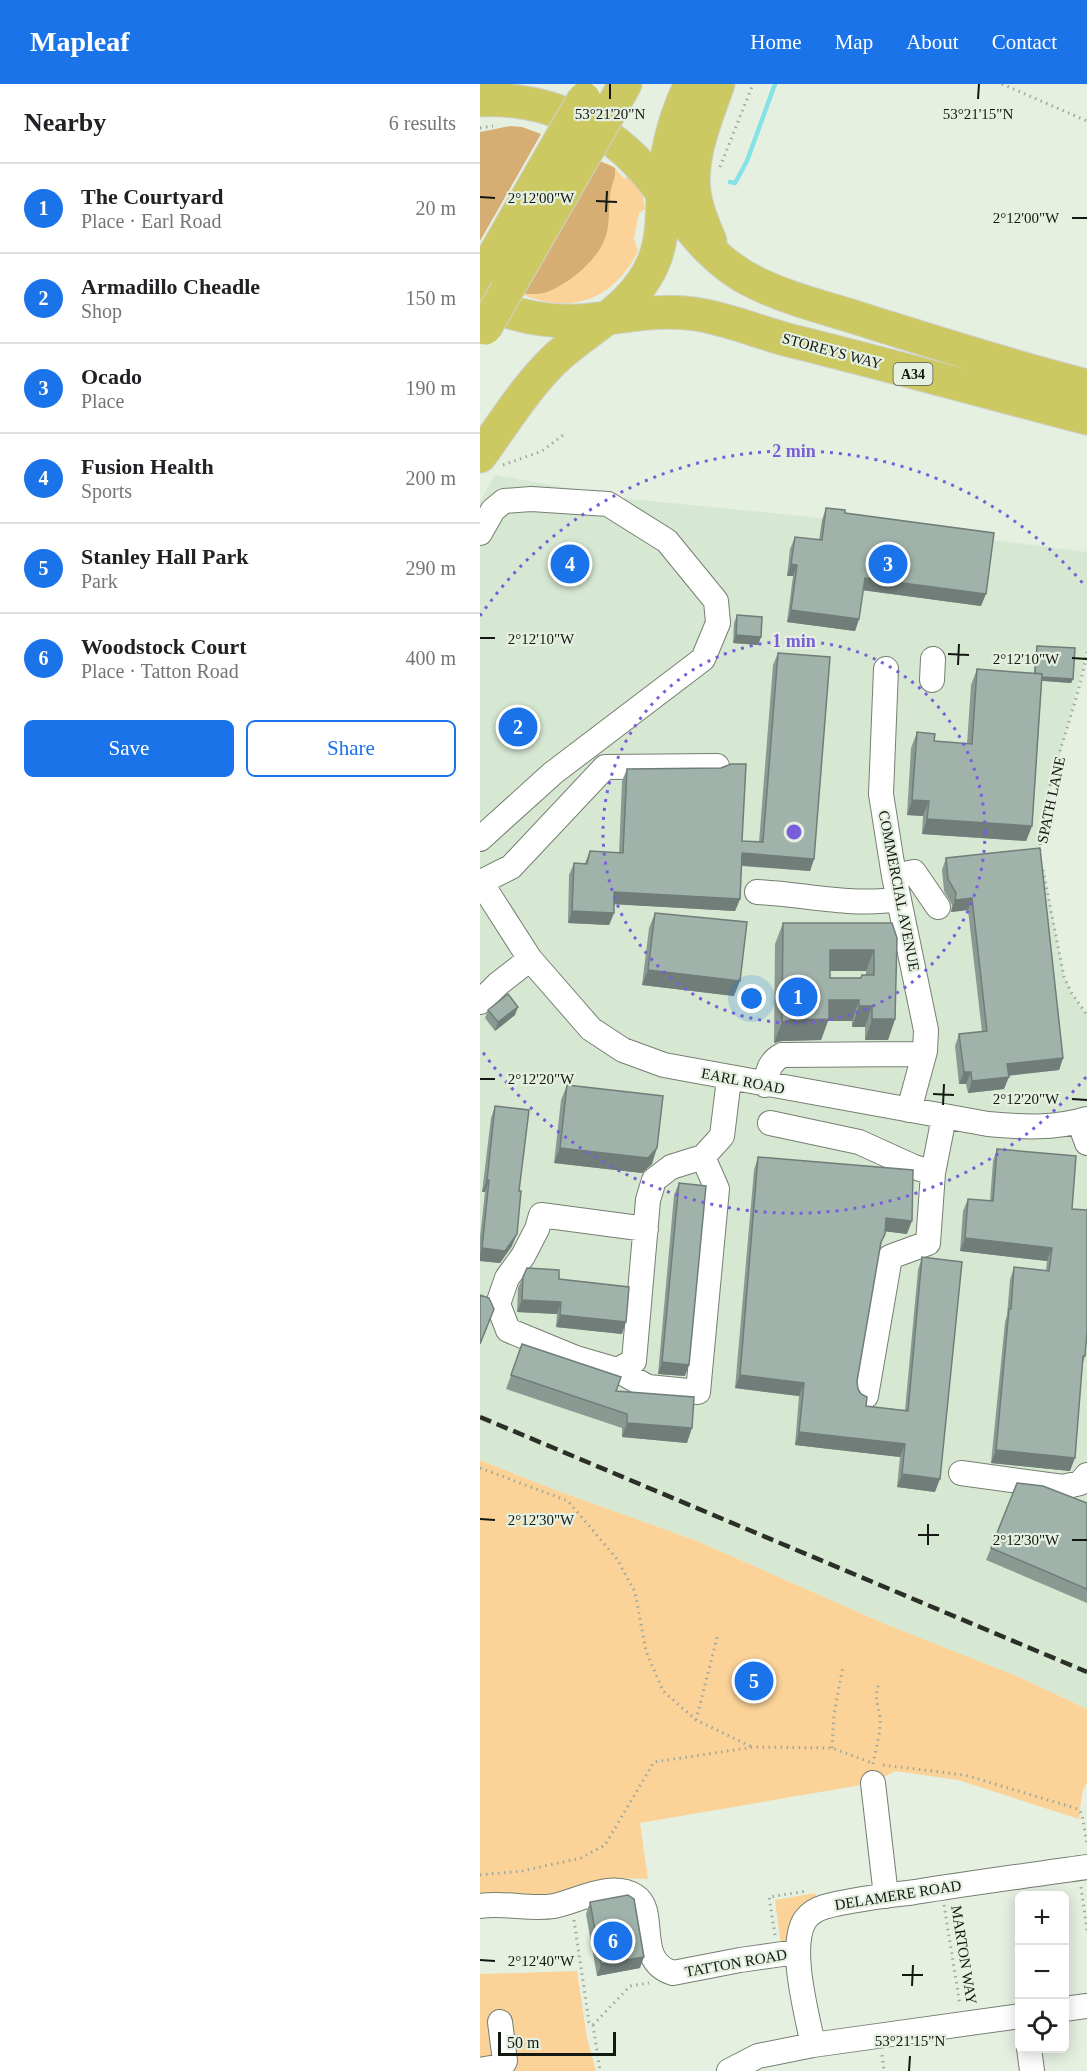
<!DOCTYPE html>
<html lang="en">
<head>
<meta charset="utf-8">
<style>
	body { margin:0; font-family:"Times New Roman",serif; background:#f2f2f2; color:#202124 }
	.controls { position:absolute; right:18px; bottom:18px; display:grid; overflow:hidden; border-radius:9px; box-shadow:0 3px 15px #0003 }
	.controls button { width:54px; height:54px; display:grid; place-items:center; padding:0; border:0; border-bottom:2px solid #e0e0e0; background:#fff; color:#202124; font:30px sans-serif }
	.scale { position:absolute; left:18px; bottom:15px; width:118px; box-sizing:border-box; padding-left:6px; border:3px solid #141812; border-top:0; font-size:16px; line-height:21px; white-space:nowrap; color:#141812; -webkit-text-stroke:4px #e5f0e1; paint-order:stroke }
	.you { position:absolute; left:272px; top:915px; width:21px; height:21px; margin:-15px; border:4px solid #fff; border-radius:50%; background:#1a73e8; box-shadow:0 0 0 9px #1a73e833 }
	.badge { display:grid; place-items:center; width:39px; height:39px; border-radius:50%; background:#1a73e8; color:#fff; font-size:20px; font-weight:700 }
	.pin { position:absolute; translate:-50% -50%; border:3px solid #fff; box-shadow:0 2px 6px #0006 }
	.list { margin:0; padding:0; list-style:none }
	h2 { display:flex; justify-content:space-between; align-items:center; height:78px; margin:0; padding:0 24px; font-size:26px }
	h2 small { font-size:20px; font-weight:400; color:#757577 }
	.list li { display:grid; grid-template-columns:39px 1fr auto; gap:18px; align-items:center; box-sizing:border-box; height:90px; padding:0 24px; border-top:2px solid #e0e0e0 }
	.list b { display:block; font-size:22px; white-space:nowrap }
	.list p { margin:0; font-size:20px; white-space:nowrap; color:#757577 }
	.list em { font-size:20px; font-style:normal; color:#757577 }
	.actions { display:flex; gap:12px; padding:18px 24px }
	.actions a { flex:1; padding:14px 0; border:2px solid #1a73e8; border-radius:9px; text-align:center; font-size:21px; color:#1a73e8 }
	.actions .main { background:#1a73e8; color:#fff }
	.icon { flex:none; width:33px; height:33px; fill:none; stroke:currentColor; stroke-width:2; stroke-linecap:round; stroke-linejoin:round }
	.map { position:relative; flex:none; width:607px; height:1987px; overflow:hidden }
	header { display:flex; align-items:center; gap:36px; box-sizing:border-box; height:84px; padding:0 30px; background:#1a73e8; color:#fff }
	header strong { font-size:28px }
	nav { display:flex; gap:33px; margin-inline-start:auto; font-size:21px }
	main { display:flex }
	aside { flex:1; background:#fff }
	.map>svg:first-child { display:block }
</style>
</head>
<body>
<header>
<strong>Mapleaf</strong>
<nav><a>Home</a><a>Map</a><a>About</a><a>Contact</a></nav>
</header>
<main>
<aside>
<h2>Nearby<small>6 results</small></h2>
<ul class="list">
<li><span class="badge">1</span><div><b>The Courtyard</b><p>Place · Earl Road</p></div><em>20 m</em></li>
<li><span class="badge">2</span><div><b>Armadillo Cheadle</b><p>Shop</p></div><em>150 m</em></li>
<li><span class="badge">3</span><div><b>Ocado</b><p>Place</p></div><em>190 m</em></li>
<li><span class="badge">4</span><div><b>Fusion Health</b><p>Sports</p></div><em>200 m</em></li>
<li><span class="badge">5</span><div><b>Stanley Hall Park</b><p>Park</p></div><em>290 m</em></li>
<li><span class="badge">6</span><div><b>Woodstock Court</b><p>Place · Tatton Road</p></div><em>400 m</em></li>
</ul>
<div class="actions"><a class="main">Save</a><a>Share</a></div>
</aside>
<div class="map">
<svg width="607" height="1987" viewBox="0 0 607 1987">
	<rect width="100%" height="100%" fill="#e5f0e1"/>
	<path fill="#d7e8d2" d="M 15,391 L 150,415 L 313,431 L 607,468 L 607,568 L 571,705 L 561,746 L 560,766 L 584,892 L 591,908 L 607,931 L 607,1625 L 539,1593 L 405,1540 L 217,1457 L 78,1407 L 0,1376 L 0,417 Z"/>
	<path fill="#fbd398" d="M 127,79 L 135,84 L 144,95 L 149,91 L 163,112 L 165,125 L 159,129 L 154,155 L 158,167 C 134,216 90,232 39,209 Z
		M 0,1376 L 78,1407 L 217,1457 L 405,1540 L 539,1593 L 607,1625 L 607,1698 L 602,1709 L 599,1735 L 478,1696 L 415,1687 L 393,1699 L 160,1739 L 168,1795 L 144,1794 L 75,1813 L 0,1817 Z
		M 335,1809 L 338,1817 L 310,1860 L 301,1861 L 295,1816 Z
		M 97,1887 L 107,1954 L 116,1987 L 2,1987 L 0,1974 L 0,1890 Z"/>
	<path fill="#d6ae74" d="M 30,42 L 42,43 L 61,50 L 0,157 L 0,48 Z
		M 114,74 L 135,84 C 136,94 131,101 130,111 C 128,125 130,139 126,152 C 118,176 90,199 67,208 C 58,211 48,210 39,209 Z"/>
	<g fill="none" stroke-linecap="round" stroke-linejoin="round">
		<path stroke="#85e2e5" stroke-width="4.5" d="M 250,98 L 255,99 L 267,77 L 295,0"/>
		<defs>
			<path id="minor" d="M 0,449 L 13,426 L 24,417 L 51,415 L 128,420 L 187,457 L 236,517 L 238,539 L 223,575 L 73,689 L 0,755
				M 406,585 L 401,710 L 414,792 L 446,946 L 445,967 L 429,1026
				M 452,596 L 453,575
				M 414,792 L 434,788 L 458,823
				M 0,797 L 50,875 L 111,945 L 143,966 L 184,981 L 508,1040 C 540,1043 575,1045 607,1035
				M 1,798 L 31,783 L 125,683 L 237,682
				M 277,808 C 324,810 372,823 419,815
				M 0,918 L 18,900 L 50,875
				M 285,1001 C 288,987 289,978 302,971 L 434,970 L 443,973
				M 599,1037 L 607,1059
				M 290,1039 L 379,1058 L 434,1083 L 453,1089
				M 166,1145 L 61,1131 L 57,1145 L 43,1172 L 27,1194 L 18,1220 L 28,1246 L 96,1274 L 137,1286 L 154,1277 L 168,1116 L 174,1096 L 191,1083 L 223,1073 L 242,1052 L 249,995
				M 137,1286 L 168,1303 L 218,1308 L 237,1105 L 223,1073
				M 386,1312 L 410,1173 L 448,1159 L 453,1089 L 464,1033
				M 481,1389 L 583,1403 L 600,1399 L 607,1391
				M 393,1699 L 406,1812
				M 0,1822 C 24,1818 50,1826 74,1822 C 98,1817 131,1797 155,1812 C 179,1827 153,1877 193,1889 L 260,1876 L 317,1868
				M 584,1925 L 607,1922
				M 333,1961 C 327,1930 308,1863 325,1836 C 330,1829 337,1825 344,1823 C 373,1815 405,1812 435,1808 C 492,1799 550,1791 607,1783
				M 549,1964 L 552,1987
				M 0,1986 L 22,1982 L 25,1977 L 20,1938
				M 249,1987 L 278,1972 L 333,1961 L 540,1932"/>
			<path id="highway" d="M 0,16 C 67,13 129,41 171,94 C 203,134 229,177 276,199 C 313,217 355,226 393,239 C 464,261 535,284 607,302
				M 130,27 L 145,0
				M 230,157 C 225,145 220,134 217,122 C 205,81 225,38 238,0
				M 0,196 L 82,53
				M 27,206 L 108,65
				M 0,216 C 30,231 64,238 97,237 C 137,235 175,224 215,230 C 250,235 282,250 316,258 C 413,282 510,309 607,334
				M 0,372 C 24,339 46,303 75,275 C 109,243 155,224 174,177 C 183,154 182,133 183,110 C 185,72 194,34 211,0"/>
		</defs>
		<use href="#minor" stroke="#757f71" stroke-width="26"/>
		<use href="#highway" stroke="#d0d1d0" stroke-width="35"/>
		<path stroke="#9fa89c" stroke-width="3" stroke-dasharray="1.5 4.5" stroke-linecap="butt" d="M 522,0 L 607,37
			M 0,44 L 13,42
			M 240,83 L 273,0
			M 23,381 L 62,367 L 83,351
			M 560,767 C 561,702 596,633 607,568
			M 563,786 L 584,893 L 591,908 L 607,931
			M 0,1384 L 88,1417 L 137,1475 L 155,1508 L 166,1567 L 183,1607 L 216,1636 L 272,1663
			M 216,1636 L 238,1550
			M 352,1664 L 354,1631 L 363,1582
			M 393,1680 C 396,1665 401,1648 400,1633 C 398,1620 394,1613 399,1600
			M 403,1681 L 485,1691 L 598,1725 L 602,1730 L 607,1761
			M 0,1791 L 42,1787 L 101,1774 L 125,1761 L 174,1678 L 274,1663 L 352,1664 L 392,1679
			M 601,1803 L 607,1846
			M 464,1821 L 480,1921
			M 94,1836 L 109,1938 L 113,1941
			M 295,1851 L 289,1813 L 327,1807
			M 113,1941 L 150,1902 L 169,1899
			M 113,1941 L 120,1987
			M 402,1971 L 404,1987"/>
		<use href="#minor" stroke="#fff" stroke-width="24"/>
		<use href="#highway" stroke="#ccc862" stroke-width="33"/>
		<path stroke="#2b2f28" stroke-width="4.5" stroke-dasharray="12 6" stroke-linecap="butt" d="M 0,1333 L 607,1588"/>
		<defs>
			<path id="highway-bridge" d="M 82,53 L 104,15
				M 108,65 L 130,27
				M 5,244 L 27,206"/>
		</defs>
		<use href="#highway-bridge" stroke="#d0d1d0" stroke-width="35" stroke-linecap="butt"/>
		<use href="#highway-bridge" stroke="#ccc862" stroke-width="33"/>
	</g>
	<path fill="#8a9a93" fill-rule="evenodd" d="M 346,424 L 365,429 L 501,522 L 383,506 L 379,535 L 375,547 L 307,538 L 313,492 L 307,492 L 310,465 L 315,453 L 339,456 L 342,436 Z
		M 257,531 L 281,553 L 278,561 L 253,559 L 254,539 Z
		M 557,562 L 593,595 L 591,599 L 562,597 L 552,742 L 546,757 L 442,750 L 443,732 L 427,731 L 431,664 L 437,648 L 454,657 L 487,660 L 491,601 L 497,585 L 554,589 L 556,566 Z
		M 298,569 L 334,775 L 330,787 L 261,782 L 260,815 L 255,827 L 134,820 L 134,829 L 129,841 L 88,839 L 89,791 L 94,779 L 105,779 L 110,767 L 139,769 L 142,697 L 147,685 L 262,757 L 279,758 L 293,581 Z
		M 560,764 L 583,974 L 579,986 L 528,992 L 524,1005 L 488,1009 L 486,1000 L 479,1000 L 475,962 L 479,950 L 502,948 L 488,826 L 471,828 L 472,821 L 464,807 L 462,786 L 466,774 Z
		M 175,829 L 254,912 L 162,901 L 169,844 Z
		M 303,839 L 417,854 L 415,935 L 408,956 L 385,956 L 385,943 L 372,943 L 372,937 L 348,937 L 341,956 L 302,957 L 294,959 L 295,860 ZM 350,887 L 386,887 L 386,891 L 382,891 L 380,894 L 350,894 Z
		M 8,926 L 35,931 L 15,947 L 5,934 Z
		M 87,1001 L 172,1080 L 162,1089 L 74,1079 L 81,1016 Z
		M 15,1022 L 32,1162 L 20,1179 L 0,1177 L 0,1153 L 5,1108 L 2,1108 L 11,1034 Z
		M 517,1065 L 592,1125 L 605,1272 L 602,1282 L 590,1387 L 511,1379 L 525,1238 L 527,1231 L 530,1196 L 534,1183 L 566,1186 L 567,1177 L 480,1167 L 483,1127 L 488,1115 L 510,1117 L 513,1077 Z
		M 278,1073 L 427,1150 L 405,1147 L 400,1164 L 377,1297 L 378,1305 L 386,1322 L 425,1326 L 438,1186 L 442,1173 L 455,1408 L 417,1403 L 420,1373 L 315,1361 L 319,1312 L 255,1304 L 274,1086 Z
		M 199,1099 L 205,1292 L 178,1290 L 194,1111 Z
		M 43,1193 L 79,1195 L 142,1250 L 76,1243 L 77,1230 L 37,1228 L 38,1204 Z
		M 42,1260 L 136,1307 L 207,1359 L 142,1353 L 142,1344 L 26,1305 Z
		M 607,1419 L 607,1519 L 506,1476 L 511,1464 Z
		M 110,1818 L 160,1884 L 117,1892 L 106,1830 Z"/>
	<path fill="#707d78" d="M 311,480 L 317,481 L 313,492 L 307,492 Z
		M 385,494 L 506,510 L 501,522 L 381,506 Z
		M 311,526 L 379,535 L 375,547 L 307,538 Z
		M 256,551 L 281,553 L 278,561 L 253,559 Z
		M 555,592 L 593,595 L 591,599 L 554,596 Z
		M 432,716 L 449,717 L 443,732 L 427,731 Z
		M 447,735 L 552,742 L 546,757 L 442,750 Z
		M 262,769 L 334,775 L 330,787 L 257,781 Z
		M 134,808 L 260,815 L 255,827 L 130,820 Z
		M 492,814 L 488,826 L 471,828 L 475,816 Z
		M 92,827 L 134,829 L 129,841 L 88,839 Z
		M 350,866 L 394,866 L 386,887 L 342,887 Z
		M 168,886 L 260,897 L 254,912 L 162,901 Z
		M 349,916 L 379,916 L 372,937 L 348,937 L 341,956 L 302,957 L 294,959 L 302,938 L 310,936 Z
		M 379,922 L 392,922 L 385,943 L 372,943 Z
		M 38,923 L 35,931 L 15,947 L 18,938 Z
		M 392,935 L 415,935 L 408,956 L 385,956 Z
		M 583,974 L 579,986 L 523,992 L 527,980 Z
		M 484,988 L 491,988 L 486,1000 L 479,1000 Z
		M 529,993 L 524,1005 L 488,1009 L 492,997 Z
		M 80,1064 L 177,1064 L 172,1080 L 162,1089 L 74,1079 Z
		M 7,1096 L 9,1096 L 5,1108 L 2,1108 Z
		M 406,1134 L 432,1137 L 427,1150 L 402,1147 Z
		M 37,1150 L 32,1162 L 20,1179 L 0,1177 L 0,1170 L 2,1164 Z
		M 485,1154 L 572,1164 L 567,1177 L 480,1167 Z
		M 42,1216 L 81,1218 L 77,1230 L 37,1228 Z
		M 80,1231 L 146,1238 L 142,1250 L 76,1243 Z
		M 182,1278 L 209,1281 L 205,1292 L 178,1290 Z
		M 260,1291 L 324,1299 L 319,1312 L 255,1304 Z
		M 147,1339 L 212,1344 L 207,1359 L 142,1353 Z
		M 319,1348 L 425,1360 L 420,1373 L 315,1361 Z
		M 516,1366 L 595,1374 L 590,1387 L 511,1379 Z
		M 422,1390 L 460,1395 L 455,1408 L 417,1403 Z
		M 164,1873 L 160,1884 L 117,1892 L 121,1880 Z"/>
	<path fill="#a0b3ab" stroke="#707d78" stroke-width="1.5" fill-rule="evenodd" d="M 346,424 L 365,426 L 365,429 L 514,449 L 506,510 L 385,494 L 379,535 L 311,526 L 317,481 L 311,480 L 315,453 L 342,456 Z
		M 257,531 L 282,533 L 281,553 L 256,551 Z
		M 557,562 L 595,564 L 593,595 L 562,593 L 562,590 L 555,589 Z
		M 298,569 L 350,573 L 334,775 L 262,769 L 260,815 L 134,808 L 134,829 L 92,827 L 94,779 L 107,780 L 110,767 L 143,769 L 147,685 L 241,684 L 251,680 L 266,680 L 262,757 L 283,758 Z
		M 497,585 L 562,590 L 552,742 L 447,735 L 449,717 L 432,716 L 437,648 L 455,650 L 454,657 L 492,660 Z
		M 560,764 L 583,974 L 527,980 L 529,993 L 492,997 L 491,988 L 484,988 L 479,950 L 507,947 L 492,814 L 475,816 L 476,809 L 468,795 L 466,774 Z
		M 175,829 L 267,838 L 260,897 L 168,886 Z
		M 303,839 L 412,839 L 417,854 L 415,935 L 392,935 L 392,922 L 379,922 L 379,916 L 349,916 L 349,935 L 310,936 L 302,938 ZM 350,866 L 394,866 L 394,891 L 382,891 L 381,894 L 350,894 Z
		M 28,910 L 38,923 L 18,938 L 8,926 Z
		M 87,1001 L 183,1012 L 177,1064 L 168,1074 L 80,1064 Z
		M 15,1022 L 49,1026 L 39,1107 L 41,1107 L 37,1150 L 25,1167 L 2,1164 L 9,1096 L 7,1096 Z
		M 517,1065 L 596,1072 L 592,1125 L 607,1126 L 607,1247 L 605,1272 L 603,1272 L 595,1374 L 516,1366 L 529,1225 L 531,1225 L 534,1183 L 569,1187 L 572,1164 L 485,1154 L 488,1115 L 513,1117 Z
		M 278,1073 L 433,1086 L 432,1137 L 406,1134 L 405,1150 L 401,1158 L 377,1297 L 378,1305 L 381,1310 L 387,1313 L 386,1322 L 428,1327 L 442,1173 L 482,1178 L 460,1395 L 422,1390 L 425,1360 L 319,1348 L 324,1299 L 260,1291 Z
		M 199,1099 L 226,1102 L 209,1281 L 182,1278 Z
		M 47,1184 L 79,1186 L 79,1195 L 149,1203 L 146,1238 L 80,1231 L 81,1218 L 42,1216 L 43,1193 Z
		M 0,1211 L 9,1214 L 14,1225 L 0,1260 Z
		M 42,1260 L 141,1293 L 136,1307 L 214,1313 L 212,1344 L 147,1339 L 147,1330 L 31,1291 Z
		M 537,1399 L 563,1402 L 607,1419 L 607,1505 L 511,1464 Z
		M 148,1811 L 154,1815 L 164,1873 L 121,1880 L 110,1818 Z"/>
	<path fill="none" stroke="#141812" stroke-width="2" d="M 130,15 L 130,0M 498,15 L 499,0M 0,113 L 15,114M 116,117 L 137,118M 126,128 L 127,107M 592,134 L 607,134M 0,554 L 15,554M 468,570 L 489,571M 592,574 L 607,575M 478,581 L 479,560M 0,995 L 15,995M 453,1010 L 474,1011M 592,1015 L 607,1016M 463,1021 L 464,1000M 0,1435 L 15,1436M 438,1451 L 459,1451M 592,1456 L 607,1456M 448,1461 L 448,1440M 0,1876 L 15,1877M 422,1891 L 443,1891M 432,1902 L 433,1881M 429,1987 L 430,1972"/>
	<g fill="none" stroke="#785fd9" stroke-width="3" stroke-dasharray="3 6">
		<circle cx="314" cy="748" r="191"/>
		<path d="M606 993A381 381 0 0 1 0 964M0 532A381 381 0 0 1 606 503"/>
	</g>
	<g text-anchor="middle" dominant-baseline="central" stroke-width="4.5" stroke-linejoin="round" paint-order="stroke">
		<rect fill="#e5f0e1" stroke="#535950" stroke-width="1.5" x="413.5" y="279" width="39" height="22" rx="4.5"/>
		<g font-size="14" font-weight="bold" fill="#141812">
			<text x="433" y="290">A34</text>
		</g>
		<g font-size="15" fill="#141812" stroke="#e5f0e1">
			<text transform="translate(352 267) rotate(15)">STOREYS WAY</text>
			<text transform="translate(571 716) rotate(-78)">SPATH LANE</text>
			<text transform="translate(419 807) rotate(79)">COMMERCIAL AVENUE</text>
			<text transform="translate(263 997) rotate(11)">EARL ROAD</text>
			<text transform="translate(418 1811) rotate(-9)">DELAMERE ROAD</text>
			<text transform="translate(484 1871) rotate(81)">MARTON WAY</text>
			<text transform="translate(256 1879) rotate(-10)">TATTON ROAD</text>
		</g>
	</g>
	<g font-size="15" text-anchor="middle" fill="#141812" stroke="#e5f0e1" stroke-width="4.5" stroke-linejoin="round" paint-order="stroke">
		<text x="130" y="35">53°21'20"N</text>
		<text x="498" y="35">53°21'15"N</text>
		<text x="61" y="119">2°12'00"W</text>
		<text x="546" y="139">2°12'00"W</text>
		<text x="61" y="560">2°12'10"W</text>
		<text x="546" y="580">2°12'10"W</text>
		<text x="61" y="1000">2°12'20"W</text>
		<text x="546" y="1020">2°12'20"W</text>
		<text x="61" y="1441">2°12'30"W</text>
		<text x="546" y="1461">2°12'30"W</text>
		<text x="61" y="1882">2°12'40"W</text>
		<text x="430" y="1962">53°21'15"N</text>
	</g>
	<circle cx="314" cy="748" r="9" fill="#785fd9" stroke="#e5f0e1" stroke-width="3"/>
	<g font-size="18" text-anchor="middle" font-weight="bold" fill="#785fd9" stroke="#e5f0e1" stroke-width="4.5" stroke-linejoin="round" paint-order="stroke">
		<text x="314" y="373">2 min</text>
		<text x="314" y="563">1 min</text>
	</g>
</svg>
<div class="controls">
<button>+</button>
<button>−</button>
<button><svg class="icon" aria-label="locate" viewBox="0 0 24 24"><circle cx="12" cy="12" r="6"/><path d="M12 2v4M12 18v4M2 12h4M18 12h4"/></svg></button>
</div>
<div class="scale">50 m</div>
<div class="you"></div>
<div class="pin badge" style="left:318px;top:913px">1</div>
<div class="pin badge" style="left:38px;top:643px">2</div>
<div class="pin badge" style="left:408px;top:480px">3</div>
<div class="pin badge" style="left:90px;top:480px">4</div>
<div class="pin badge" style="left:274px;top:1597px">5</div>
<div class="pin badge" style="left:133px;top:1857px">6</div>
</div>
</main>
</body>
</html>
